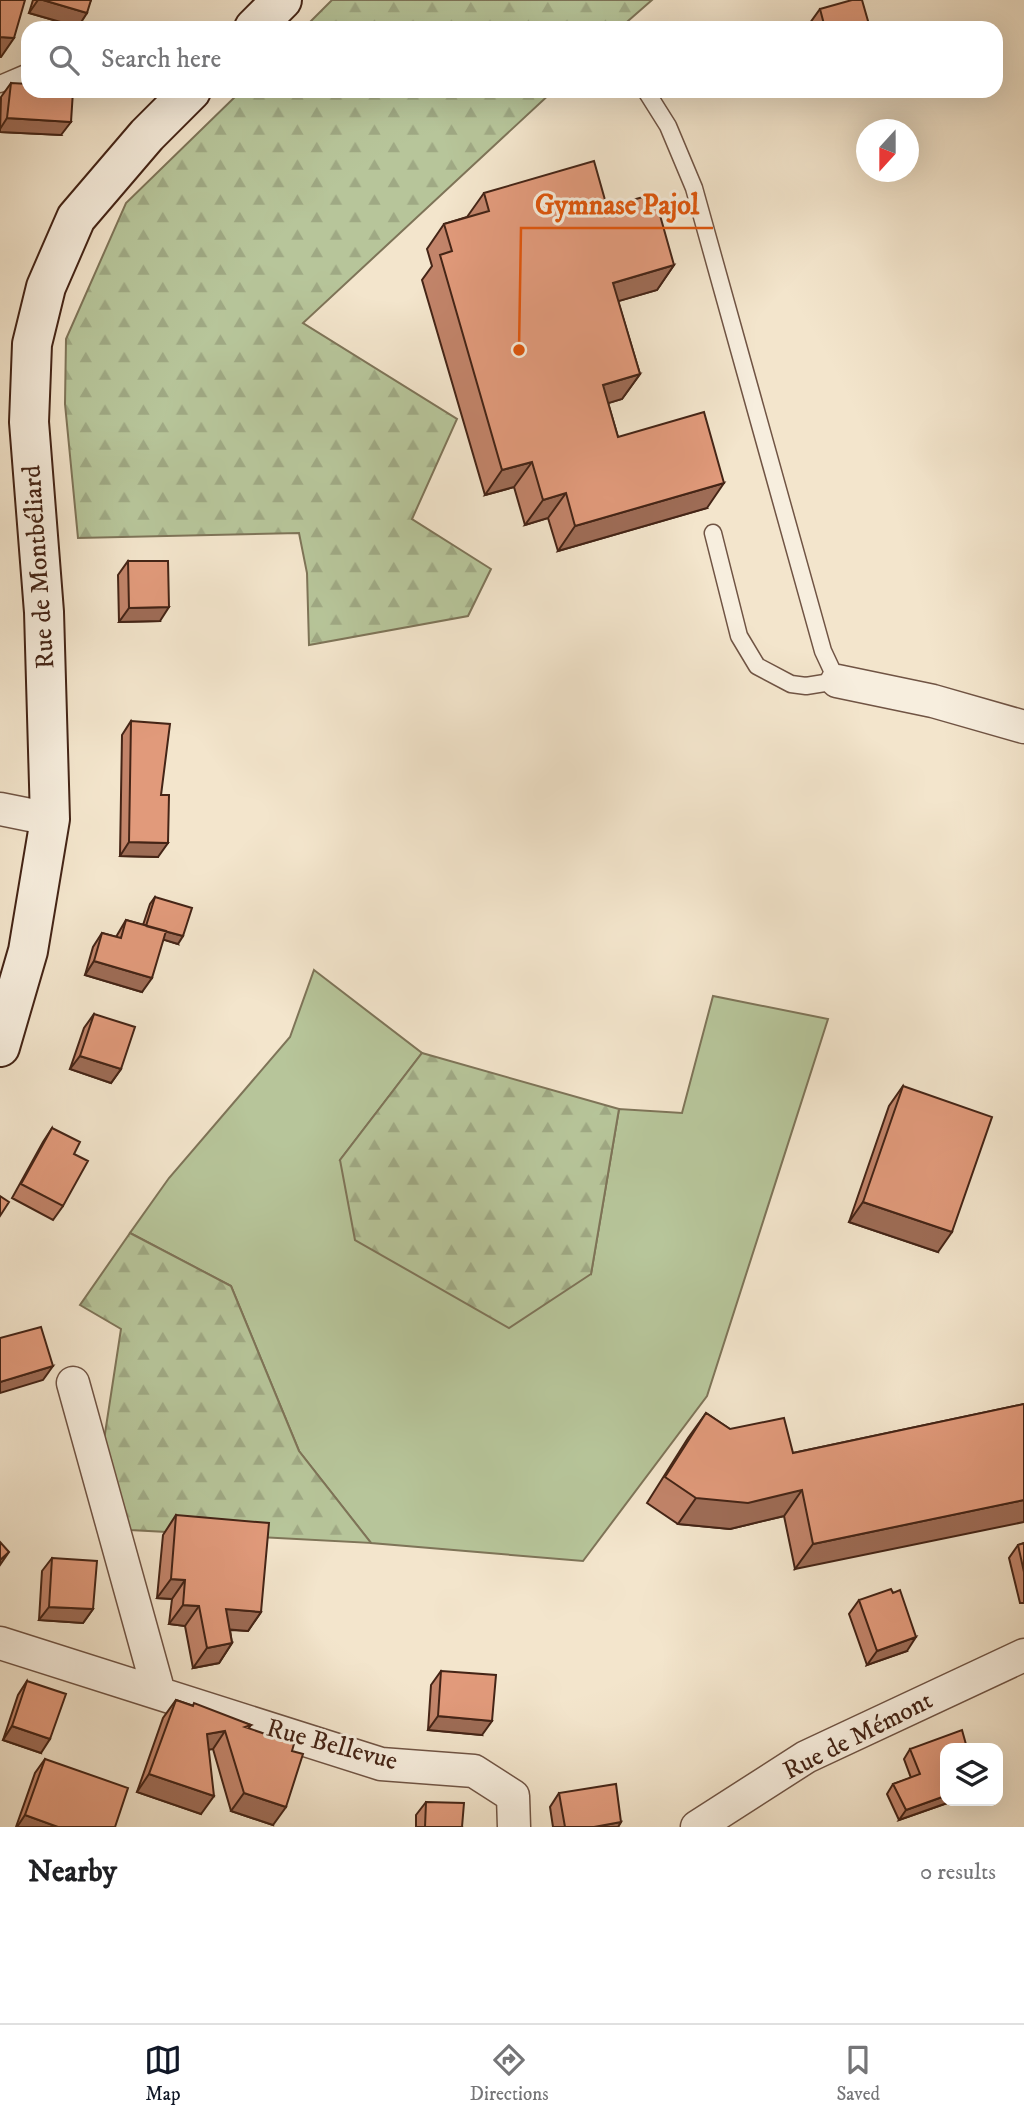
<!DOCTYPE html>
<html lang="en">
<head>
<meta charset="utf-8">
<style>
	body { margin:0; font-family:"IM FELL DW Pica",serif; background:#f6f6f6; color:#202124 }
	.controls { position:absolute; right:21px; bottom:21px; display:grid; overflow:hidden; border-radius:14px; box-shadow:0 7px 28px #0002 }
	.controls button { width:63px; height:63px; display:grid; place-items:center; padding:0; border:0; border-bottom:2px solid #e0e0e0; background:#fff; color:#202124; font:35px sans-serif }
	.compass { position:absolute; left:856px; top:119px; width:63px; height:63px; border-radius:50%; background:#fff; box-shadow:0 7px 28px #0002; rotate:201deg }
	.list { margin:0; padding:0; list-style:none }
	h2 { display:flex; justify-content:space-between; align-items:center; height:91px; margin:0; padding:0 28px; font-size:30px }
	h2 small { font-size:23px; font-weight:400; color:#757577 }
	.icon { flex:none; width:38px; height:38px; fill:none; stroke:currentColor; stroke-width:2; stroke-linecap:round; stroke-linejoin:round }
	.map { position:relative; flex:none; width:1024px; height:1827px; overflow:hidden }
	.search { position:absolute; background:#fff; box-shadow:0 7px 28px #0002; left:21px; right:21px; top:21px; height:77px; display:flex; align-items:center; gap:18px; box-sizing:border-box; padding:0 24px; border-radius:21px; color:#757577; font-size:26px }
	.sheet { height:196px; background:#fff }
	nav { display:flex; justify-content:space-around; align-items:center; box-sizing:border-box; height:98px; border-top:2px solid #e0e0e0; background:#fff; font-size:19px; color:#757577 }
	nav a { display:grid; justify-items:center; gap:4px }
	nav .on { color:#111827 }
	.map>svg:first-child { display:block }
</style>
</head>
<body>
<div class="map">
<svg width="1024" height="1827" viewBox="0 0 1024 1827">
	<defs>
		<pattern id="forest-firs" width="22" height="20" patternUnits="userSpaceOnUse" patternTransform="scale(1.75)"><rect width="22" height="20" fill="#b7c59a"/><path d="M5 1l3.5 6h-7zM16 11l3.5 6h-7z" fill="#9fa984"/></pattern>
	</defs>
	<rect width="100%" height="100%" fill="#f3e5cc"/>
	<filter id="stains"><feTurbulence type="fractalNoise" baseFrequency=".00286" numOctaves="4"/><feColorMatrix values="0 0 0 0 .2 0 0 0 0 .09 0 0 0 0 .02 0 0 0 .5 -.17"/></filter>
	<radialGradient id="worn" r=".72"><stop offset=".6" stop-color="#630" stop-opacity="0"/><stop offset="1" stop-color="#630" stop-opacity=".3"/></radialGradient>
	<path fill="#b7c59a" stroke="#7e7458" stroke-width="2" d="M 314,970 L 422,1053 L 340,1160 L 591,1274 L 619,1109 L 682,1113 L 713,996 L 828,1019 L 707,1396 L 583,1561 L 371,1543 L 299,1451 L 231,1286 L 130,1233 L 169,1178 L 290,1037 Z"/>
	<path fill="url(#forest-firs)" stroke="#7e7458" stroke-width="2" d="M 332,0 L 652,0 L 620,28 L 304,28 Z
		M 241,91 L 553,91 L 303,323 L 457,419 L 412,519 L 491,569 L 468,616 L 309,645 L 307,573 L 299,533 L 78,538 L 65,404 L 66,339 L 126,203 Z
		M 422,1053 L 619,1109 L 591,1274 L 509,1328 L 355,1240 L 340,1160 Z
		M 130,1233 L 231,1286 L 299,1451 L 371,1543 L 130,1530 L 104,1440 L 121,1329 L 80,1305 Z"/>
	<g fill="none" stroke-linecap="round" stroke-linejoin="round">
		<defs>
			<path id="lane" d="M 0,84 L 28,72
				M 646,91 L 668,126 L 694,188 L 823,651 L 837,681 L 806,686 L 791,684 L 757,666 L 739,636 L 713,533"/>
			<path id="street" d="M 837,681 L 933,701 L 1024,727
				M 0,809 L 50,819
				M 73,1383 L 159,1693
				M 0,1643 L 381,1764 L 474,1771 L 513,1796 L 514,1827
				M 697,1827 L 806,1757 L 1024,1655"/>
			<path id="secondary" d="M 254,28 L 282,0
				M 0,1047 L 28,951 L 50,819 L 44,612 L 29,422 L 32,344 L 46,287 L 76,218 L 147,135 L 191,91"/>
		</defs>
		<use href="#lane" stroke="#705444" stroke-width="19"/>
		<use href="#street" stroke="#705444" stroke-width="35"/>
		<use href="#secondary" stroke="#442416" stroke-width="42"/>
		<use href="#lane" stroke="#f7eede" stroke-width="16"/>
		<use href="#street" stroke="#f7eede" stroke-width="32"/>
		<use href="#secondary" stroke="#f7eede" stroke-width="38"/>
	</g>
	<path fill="#c2846a" stroke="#442416" stroke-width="2" d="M 33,0 L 91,0 L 78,27 L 29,13 Z
		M 820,9 L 870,28 L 812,28 L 810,23 Z
		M 11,83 L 61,135 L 0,132 L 1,97 Z
		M 484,193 L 607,207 L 674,265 L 657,290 L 618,301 L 640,374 L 622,399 L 608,403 L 618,437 L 707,508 L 558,551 L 548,518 L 525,525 L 514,487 L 485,495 L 422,280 L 432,266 L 427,249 L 444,224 L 467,217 Z
		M 128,561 L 160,621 L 119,622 L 118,575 Z
		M 131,721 L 161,795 L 158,857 L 120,856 L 122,735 Z
		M 155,897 L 178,944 L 163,939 L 142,992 L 85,975 L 93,947 L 102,933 L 116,937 L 126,920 L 143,925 L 150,904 Z
		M 94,1014 L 121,1069 L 111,1083 L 70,1069 L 84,1028 Z
		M 903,1086 L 938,1252 L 849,1222 L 889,1106 Z
		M 52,1128 L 63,1206 L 53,1220 L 12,1198 L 43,1142 Z
		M 1024,1404 L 795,1569 L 784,1516 L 730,1529 L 678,1524 L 647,1503 L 688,1438 L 706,1413 L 730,1429 L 793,1453 Z
		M 176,1515 L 261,1612 L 248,1631 L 230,1630 L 232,1643 L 219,1663 L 193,1668 L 185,1626 L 169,1624 L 172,1599 L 157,1598 L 163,1535 Z
		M 1024,1543 L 1024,1603 L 1020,1603 L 1009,1558 L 1018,1545 Z
		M 52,1558 L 93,1609 L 83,1623 L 39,1620 L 42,1571 Z
		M 859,1600 L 907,1651 L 867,1665 L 849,1614 Z
		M 441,1671 L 482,1735 L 428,1730 L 431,1685 Z
		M 27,1681 L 41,1753 L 3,1740 L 18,1695 Z
		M 176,1700 L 251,1725 L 249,1728 L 273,1825 L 231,1811 L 213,1749 L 209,1749 L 201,1814 L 137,1792 L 163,1718 Z
		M 910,1749 L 945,1801 L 953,1801 L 899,1820 L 887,1794 L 893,1784 L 911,1778 L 904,1759 Z
		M 45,1759 L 115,1827 L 16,1827 L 35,1773 Z
		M 559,1793 L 621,1822 L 618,1827 L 553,1827 L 550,1807 Z
		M 426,1802 L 462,1827 L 416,1827 L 416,1815 Z"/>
	<path fill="#9e6c56" stroke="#442416" stroke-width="2" d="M 38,0 L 43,0 L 87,13 L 78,27 L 29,13 Z
		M 0,37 L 14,38 L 1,57 L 0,57 Z
		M 7,118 L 71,122 L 61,135 L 0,132 L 0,129 Z
		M 674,265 L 657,290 L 595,308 L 613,283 Z
		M 640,374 L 622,399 L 586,410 L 603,385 Z
		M 532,462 L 514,487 L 485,495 L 502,470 Z
		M 724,483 L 707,508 L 558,551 L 575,526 Z
		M 566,493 L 548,518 L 525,525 L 543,500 Z
		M 169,607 L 160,621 L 119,622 L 129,608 Z
		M 129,842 L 168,843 L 158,857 L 120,856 Z
		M 146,926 L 183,936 L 178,944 L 141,933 Z
		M 94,961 L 152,978 L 142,992 L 85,975 Z
		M 80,1056 L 121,1069 L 111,1083 L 70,1069 Z
		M 863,1202 L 952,1232 L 938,1252 L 849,1222 Z
		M 53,1366 L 43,1380 L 0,1393 L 0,1382 Z
		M 802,1490 L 784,1516 L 730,1529 L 678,1524 L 696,1498 Z
		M 1024,1500 L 1024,1522 L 795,1569 L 813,1544 Z
		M 9,1552 L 0,1565 L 0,1560 Z
		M 171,1579 L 185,1580 L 172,1599 L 157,1598 Z
		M 183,1605 L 199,1606 L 185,1626 L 169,1624 Z
		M 49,1607 L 93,1609 L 83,1623 L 39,1620 Z
		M 226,1609 L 261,1612 L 248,1631 L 212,1628 Z
		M 916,1637 L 907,1651 L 867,1665 L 877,1651 Z
		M 232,1643 L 219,1663 L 193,1668 L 207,1648 Z
		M 438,1716 L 492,1721 L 482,1735 L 428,1730 Z
		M 12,1726 L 50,1739 L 41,1753 L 3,1740 Z
		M 225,1731 L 213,1749 L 195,1752 L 207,1734 Z
		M 149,1774 L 214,1796 L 201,1814 L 137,1792 Z
		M 244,1793 L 286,1807 L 273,1825 L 231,1811 Z
		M 945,1796 L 945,1801 L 953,1801 L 899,1820 L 906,1810 Z
		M 25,1815 L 58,1827 L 17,1827 Z
		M 621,1822 L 618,1827 L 594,1827 Z"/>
	<path fill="#e19a7b" stroke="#442416" stroke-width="2" d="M 0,0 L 25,0 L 14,38 L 0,37 Z
		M 43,0 L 91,0 L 87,13 Z
		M 852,0 L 862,0 L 870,28 L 825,28 L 820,9 Z
		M 11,83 L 28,84 L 28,91 L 73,91 L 71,122 L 7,118 Z
		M 594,161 L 607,207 L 654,194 L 674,265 L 613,283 L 640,374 L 603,385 L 618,437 L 704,412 L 724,483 L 575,526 L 566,493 L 543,500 L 532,462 L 502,470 L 440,255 L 452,251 L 444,224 L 489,211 L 484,193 Z
		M 128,561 L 168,561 L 169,607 L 129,608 Z
		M 131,721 L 170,724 L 161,795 L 169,795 L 168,843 L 129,842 Z
		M 155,897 L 192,908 L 183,936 L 146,926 Z
		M 126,920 L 166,931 L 152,978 L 94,961 L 102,933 L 121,938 Z
		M 94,1014 L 135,1027 L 121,1069 L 80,1056 Z
		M 903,1086 L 992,1117 L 952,1232 L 863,1202 Z
		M 52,1128 L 80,1142 L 74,1154 L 88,1161 L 63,1206 L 21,1184 Z
		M 0,1196 L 9,1202 L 0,1216 Z
		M 41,1327 L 53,1366 L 0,1382 L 0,1338 Z
		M 1024,1404 L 1024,1500 L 813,1544 L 802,1490 L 748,1503 L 696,1498 L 665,1477 L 706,1413 L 730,1429 L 784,1418 L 793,1453 Z
		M 176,1515 L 269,1523 L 261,1612 L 226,1609 L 232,1643 L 207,1648 L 199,1606 L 183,1605 L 185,1580 L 171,1579 Z
		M 0,1542 L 9,1552 L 0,1560 Z
		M 1024,1543 L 1024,1572 L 1018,1545 Z
		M 52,1558 L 97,1561 L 93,1609 L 49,1607 Z
		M 891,1589 L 893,1593 L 900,1590 L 916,1637 L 877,1651 L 859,1600 Z
		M 441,1671 L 496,1675 L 492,1721 L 438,1716 Z
		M 27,1681 L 66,1694 L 50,1739 L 12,1726 Z
		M 176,1700 L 193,1706 L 194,1703 L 251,1725 L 245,1727 L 294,1744 L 292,1751 L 303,1754 L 286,1807 L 244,1793 L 225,1731 L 207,1734 L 214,1796 L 149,1774 Z
		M 962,1730 L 967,1748 L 945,1748 L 945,1796 L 906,1810 L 893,1784 L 920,1774 L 910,1749 Z
		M 45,1759 L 128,1788 L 115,1827 L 58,1827 L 25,1815 Z
		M 616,1784 L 621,1822 L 594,1827 L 565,1827 L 559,1793 Z
		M 426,1802 L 464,1803 L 462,1827 L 425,1827 Z"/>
	<g text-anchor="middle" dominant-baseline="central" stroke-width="6" stroke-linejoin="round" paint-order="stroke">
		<g font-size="26" fill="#442416" stroke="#f7eede">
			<text transform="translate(39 567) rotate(-94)">Rue de Montbéliard</text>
			<text transform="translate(858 1736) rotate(-27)">Rue de Mémont</text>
			<text transform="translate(332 1745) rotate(15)">Rue Bellevue</text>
		</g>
	</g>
	<path fill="none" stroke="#e0560c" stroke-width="2.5" d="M519 350L521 228H713"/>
	<circle fill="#e0560c" stroke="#f7eede" stroke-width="2.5" cx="519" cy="350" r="7"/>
	<g font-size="28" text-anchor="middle" font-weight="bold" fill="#e0560c" stroke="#f7eede" stroke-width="6" stroke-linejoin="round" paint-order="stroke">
		<text x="617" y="214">Gymnase Pajol</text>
	</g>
	<rect width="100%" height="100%" filter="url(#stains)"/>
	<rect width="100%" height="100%" fill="url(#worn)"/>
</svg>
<div class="controls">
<button><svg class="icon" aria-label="layers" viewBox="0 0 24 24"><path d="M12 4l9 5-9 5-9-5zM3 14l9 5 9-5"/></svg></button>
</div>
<svg class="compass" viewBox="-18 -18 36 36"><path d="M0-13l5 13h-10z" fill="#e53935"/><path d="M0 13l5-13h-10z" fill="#757577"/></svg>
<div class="search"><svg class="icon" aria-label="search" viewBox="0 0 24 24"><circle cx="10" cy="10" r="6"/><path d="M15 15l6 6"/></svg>Search here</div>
</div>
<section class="sheet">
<h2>Nearby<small>0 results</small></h2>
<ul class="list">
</ul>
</section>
<nav>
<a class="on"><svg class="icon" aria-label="map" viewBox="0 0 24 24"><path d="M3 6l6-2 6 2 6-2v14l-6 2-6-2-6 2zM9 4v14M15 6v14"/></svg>Map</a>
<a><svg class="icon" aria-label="directions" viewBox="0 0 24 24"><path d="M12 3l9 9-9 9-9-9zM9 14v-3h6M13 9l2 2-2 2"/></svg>Directions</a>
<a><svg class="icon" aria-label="saved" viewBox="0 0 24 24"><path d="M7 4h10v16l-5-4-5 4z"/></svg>Saved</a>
</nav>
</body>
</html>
